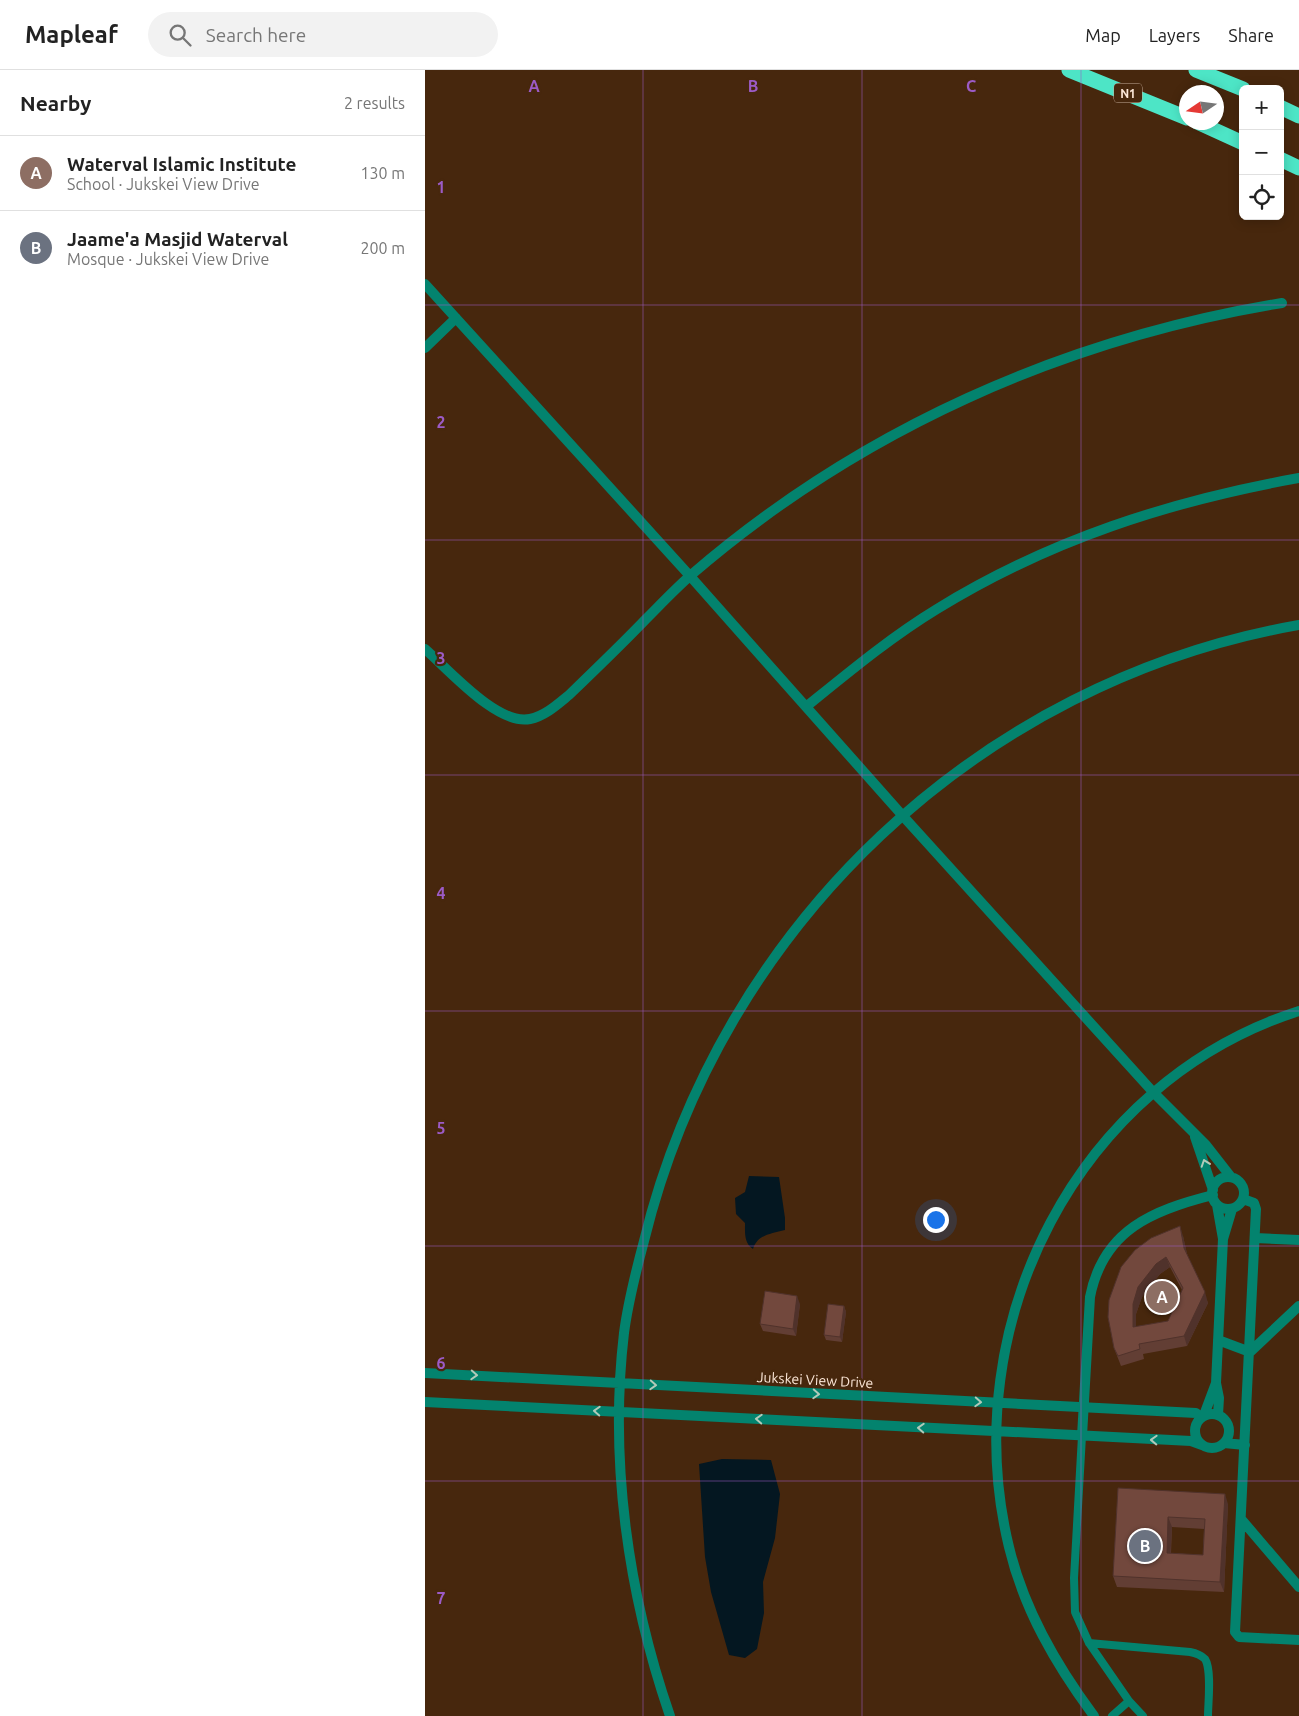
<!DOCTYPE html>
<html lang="en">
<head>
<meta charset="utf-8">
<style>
	body { margin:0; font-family:Ubuntu,sans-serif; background:#f2f2f2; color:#222 }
	.controls { position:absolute; right:15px; top:15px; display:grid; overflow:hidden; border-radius:8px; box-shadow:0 2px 12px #0003 }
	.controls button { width:45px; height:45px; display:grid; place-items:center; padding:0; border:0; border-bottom:1px solid #e0e0e0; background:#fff; color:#222; font:25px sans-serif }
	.compass { position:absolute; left:754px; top:15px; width:45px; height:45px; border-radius:50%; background:#fff; box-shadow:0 2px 12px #0003; rotate:257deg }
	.you { position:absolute; left:510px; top:1149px; width:18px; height:18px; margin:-12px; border:4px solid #fff; border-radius:50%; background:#1a73e8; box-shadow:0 0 0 8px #1a73e833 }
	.badge { display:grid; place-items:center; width:32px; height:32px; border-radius:50%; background:#2563eb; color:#fff; font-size:16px; font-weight:700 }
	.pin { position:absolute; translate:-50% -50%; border:2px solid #fff; box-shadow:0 1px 5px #0006 }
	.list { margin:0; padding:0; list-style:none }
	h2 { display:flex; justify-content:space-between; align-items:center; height:65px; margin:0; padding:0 20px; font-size:21px }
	h2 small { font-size:16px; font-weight:400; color:#767676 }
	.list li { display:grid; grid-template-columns:32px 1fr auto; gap:15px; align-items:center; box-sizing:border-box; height:75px; padding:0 20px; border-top:1px solid #e0e0e0 }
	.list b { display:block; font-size:19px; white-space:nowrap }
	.list p { margin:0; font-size:16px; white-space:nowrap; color:#767676 }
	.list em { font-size:16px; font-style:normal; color:#767676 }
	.icon { flex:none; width:28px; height:28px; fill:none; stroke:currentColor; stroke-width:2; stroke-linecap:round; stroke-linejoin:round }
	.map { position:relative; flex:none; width:874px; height:1646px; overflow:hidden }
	header { display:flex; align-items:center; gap:30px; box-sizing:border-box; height:70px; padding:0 25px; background:#fff; border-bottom:1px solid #e0e0e0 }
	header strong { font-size:24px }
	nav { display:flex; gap:28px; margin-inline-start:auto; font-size:18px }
	.search { width:350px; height:45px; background:#f2f2f2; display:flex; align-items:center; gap:12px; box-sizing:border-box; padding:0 18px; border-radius:28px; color:#767676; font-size:19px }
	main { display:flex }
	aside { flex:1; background:#fff }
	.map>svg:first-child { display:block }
</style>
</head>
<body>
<header>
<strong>Mapleaf</strong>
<div class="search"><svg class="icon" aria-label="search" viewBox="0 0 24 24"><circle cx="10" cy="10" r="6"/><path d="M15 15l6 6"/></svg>Search here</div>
<nav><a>Map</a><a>Layers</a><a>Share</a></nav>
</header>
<main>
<aside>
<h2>Nearby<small>2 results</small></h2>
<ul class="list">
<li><span class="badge" style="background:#8d6e63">A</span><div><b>Waterval Islamic Institute</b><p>School · Jukskei View Drive</p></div><em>130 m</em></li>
<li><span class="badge" style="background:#6b7280">B</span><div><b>Jaame'a Masjid Waterval</b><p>Mosque · Jukskei View Drive</p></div><em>200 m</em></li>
</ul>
</aside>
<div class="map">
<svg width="874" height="1646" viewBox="0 0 874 1646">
	<rect width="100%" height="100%" fill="#47270d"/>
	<path fill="#041721" d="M 324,1106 L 354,1107 L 360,1148 L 360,1160 C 346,1164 333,1164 328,1179 C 319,1173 320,1163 320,1153 L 311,1144 L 310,1128 L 320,1122 Z
		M 297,1389 L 346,1390 L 355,1424 L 350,1468 L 338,1512 L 339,1543 L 332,1579 L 320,1588 L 304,1585 L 286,1522 L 280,1487 L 274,1394 Z"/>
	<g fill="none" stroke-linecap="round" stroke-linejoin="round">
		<path stroke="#03836e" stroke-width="8" d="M 657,1366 L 649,1508 L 650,1542 L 664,1573 L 704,1631 L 718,1646
			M 664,1573 L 765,1582 C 770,1583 776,1585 780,1589 C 787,1600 783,1633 783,1646
			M 687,1646 L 704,1631"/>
		<path stroke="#03836e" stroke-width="10" d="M 0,214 L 265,506 L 477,745 L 728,1022 L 781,1075 L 806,1107
			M 0,278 L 31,248
			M 0,579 C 24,600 73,656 105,649 C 120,646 133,634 144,625 C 170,600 196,575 221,549 C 236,534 250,519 266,505 C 434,360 638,269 857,233
			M 382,636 C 424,602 466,567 512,539 C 624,470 745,431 874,408
			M 770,1067 L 788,1120
			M787 1123a16 16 0 1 1 32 0a16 16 0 1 1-32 0Z
			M 818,1129 L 829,1133 L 831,1139 L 810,1562 L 814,1567 L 874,1570
			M 792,1135 L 798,1169 L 791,1313 L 794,1328 L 793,1345
			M 830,1168 L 874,1170
			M 798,1169 L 807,1139
			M 793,1270 L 825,1282 L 874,1236
			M 0,1303 L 771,1343 L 776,1348
			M 0,1332 L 766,1371 L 777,1375
			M770 1361a17 17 0 1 1 34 0a17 17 0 1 1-34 0Z
			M 779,1345 L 791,1313
			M 657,1366 L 665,1227 C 678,1160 728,1140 788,1125
			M 799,1373 L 820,1375
			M 816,1449 L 874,1517
			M 245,1646 C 203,1524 184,1391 199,1263 C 203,1232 211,1201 219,1171 C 296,856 554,611 874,555
			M 669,1646 C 631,1595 599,1540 584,1477 C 530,1255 652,1012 874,941"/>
		<path stroke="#4de5c6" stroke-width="15" d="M 644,0 L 762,48
			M 771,0 L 818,19
			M 855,37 L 874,46
			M 772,52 L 818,73
			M 855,89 L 874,98"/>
	</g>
	<path fill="#623e34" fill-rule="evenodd" d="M 758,1166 L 762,1184 L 783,1233 L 762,1276 L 718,1284 L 719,1289 L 696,1296 L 689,1278 L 683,1247 ZM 745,1197 L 757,1220 L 743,1251 L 711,1257 L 711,1244 L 717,1227 L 735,1204 Z
		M 375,1234 L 371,1266 L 338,1261 L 335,1254 Z
		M 419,1236 L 421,1242 L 417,1272 L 401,1270 L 399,1265 Z
		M 693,1418 L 803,1434 L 799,1522 L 692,1517 L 688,1506 ZM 747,1457 L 779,1459 L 778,1485 L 746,1483 Z"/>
	<path fill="#50322b" d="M 755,1156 L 758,1166 L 763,1188 L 759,1178 Z
		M 741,1187 L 745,1197 L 735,1204 L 717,1227 L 711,1244 L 711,1268 L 708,1257 L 708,1234 L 713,1217 L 731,1194 Z
		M 780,1222 L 783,1233 L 762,1276 L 759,1266 Z
		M 372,1226 L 375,1234 L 371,1266 L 368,1259 Z
		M 419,1236 L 421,1242 L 417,1272 L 415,1267 Z
		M 800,1424 L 803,1434 L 799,1522 L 795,1512 Z
		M 743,1447 L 747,1457 L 745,1493 L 742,1483 Z"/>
	<path fill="#72483d" stroke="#50322b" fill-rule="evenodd" d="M 755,1156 L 759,1178 L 780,1222 L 759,1266 L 714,1274 L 715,1279 L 693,1286 L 689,1278 L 683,1247 L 684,1230 L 696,1197 L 710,1180 L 726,1168 ZM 741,1187 L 758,1218 L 743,1251 L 708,1257 L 708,1234 L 713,1217 L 731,1194 Z
		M 340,1221 L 372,1226 L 368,1259 L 335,1254 Z
		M 403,1234 L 419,1236 L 415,1267 L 399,1265 Z
		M 693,1418 L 800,1424 L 795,1512 L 688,1506 ZM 743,1447 L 780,1449 L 778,1485 L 742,1483 Z"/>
	<defs><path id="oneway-chevron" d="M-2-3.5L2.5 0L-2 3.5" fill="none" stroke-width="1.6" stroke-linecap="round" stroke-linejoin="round" transform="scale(1.25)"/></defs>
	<g stroke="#b2cab9">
		<use href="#oneway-chevron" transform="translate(780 1093) rotate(-109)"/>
		<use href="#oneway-chevron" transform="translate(49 1305) rotate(3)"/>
		<use href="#oneway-chevron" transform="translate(228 1315) rotate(3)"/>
		<use href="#oneway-chevron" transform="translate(391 1324) rotate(3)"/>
		<use href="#oneway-chevron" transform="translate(553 1332) rotate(3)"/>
		<use href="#oneway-chevron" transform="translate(172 1341) rotate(-177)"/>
		<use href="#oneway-chevron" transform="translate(334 1349) rotate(-177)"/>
		<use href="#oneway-chevron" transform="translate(496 1358) rotate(-177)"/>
		<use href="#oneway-chevron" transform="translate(729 1370) rotate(-178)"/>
	</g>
	<path fill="none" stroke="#9c5bc6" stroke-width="1" stroke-opacity="0.55" d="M 218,0 L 218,1646M 437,0 L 437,1646M 656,0 L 656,1646M 0,235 L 874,235M 0,470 L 874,470M 0,705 L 874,705M 0,941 L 874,941M 0,1176 L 874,1176M 0,1411 L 874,1411"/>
	<g text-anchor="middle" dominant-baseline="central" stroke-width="4.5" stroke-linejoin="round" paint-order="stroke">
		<rect fill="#47270d" stroke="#c6ae9c" stroke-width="1" x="689" y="13.5" width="28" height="19" rx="4"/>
		<g font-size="12" font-weight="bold" fill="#fde8d9">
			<text x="703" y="23">N1</text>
		</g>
		<g font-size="14" fill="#fde8d9" stroke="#47270d">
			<text transform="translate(390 1310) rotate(3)">Jukskei View Drive</text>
		</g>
	</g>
	<g font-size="16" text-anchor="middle" font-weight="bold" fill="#9c5bc6" stroke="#47270d" stroke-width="4.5" stroke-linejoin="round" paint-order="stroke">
		<text x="109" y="22">A</text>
		<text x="328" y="22">B</text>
		<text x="546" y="22">C</text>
		<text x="16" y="123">1</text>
		<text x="16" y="358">2</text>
		<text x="16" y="594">3</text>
		<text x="16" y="829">4</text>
		<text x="16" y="1064">5</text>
		<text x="16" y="1299">6</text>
		<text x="16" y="1534">7</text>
	</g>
</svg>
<div class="controls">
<button>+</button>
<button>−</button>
<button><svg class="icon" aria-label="locate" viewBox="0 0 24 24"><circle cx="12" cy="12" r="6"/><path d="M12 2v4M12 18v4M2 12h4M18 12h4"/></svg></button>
</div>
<svg class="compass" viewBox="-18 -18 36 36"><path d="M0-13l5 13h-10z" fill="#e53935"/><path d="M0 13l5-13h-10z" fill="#767676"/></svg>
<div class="you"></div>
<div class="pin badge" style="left:737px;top:1227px;background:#8d6e63">A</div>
<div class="pin badge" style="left:720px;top:1476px;background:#6b7280">B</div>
</div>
</main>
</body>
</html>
